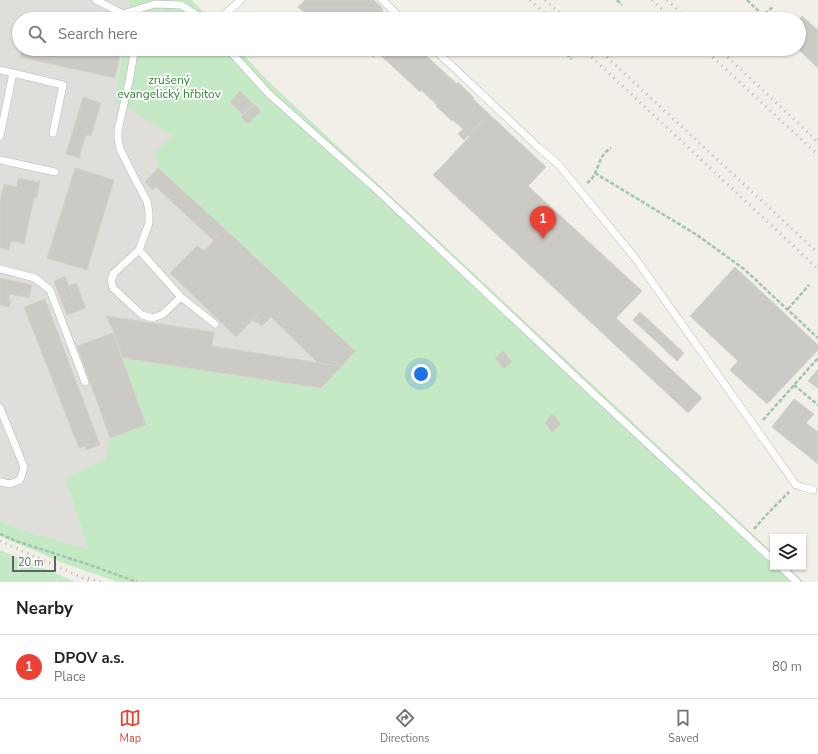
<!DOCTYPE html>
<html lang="en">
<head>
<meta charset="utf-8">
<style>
	body { margin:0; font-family:"Nunito Sans",sans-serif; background:#f6f6f6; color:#202124 }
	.controls { position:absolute; right:12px; bottom:12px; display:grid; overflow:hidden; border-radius:0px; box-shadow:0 1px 3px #0004 }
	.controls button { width:36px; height:36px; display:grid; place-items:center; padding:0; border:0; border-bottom:1px solid #e0e0e0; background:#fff; color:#202124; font:20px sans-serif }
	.scale { position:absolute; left:12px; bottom:10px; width:44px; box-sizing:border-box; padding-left:4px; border:2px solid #5f6368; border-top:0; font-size:11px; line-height:14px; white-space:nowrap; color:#5f6368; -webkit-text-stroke:3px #fff; paint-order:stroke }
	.you { position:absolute; left:421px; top:374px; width:14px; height:14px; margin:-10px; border:3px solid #fff; border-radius:50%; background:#1a73e8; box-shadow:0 0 0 6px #1a73e833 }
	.badge { display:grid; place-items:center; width:26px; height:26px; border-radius:50%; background:#ea4335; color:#fff; font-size:13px; font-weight:700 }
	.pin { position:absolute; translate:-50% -33px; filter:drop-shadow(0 1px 2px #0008) }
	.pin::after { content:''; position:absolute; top:21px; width:14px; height:12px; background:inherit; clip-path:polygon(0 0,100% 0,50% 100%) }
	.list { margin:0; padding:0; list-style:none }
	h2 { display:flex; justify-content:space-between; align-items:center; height:52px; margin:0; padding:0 16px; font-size:17px }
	h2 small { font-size:13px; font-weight:400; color:#757577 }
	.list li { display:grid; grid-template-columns:26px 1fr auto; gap:12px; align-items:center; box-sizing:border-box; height:64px; padding:0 16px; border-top:1px solid #e0e0e0 }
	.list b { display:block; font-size:15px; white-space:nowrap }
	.list p { margin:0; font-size:13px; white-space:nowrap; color:#757577 }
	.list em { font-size:13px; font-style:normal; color:#757577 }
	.icon { flex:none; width:22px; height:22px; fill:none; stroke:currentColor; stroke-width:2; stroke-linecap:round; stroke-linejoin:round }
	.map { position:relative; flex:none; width:818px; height:582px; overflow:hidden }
	.search { position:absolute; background:#fff; box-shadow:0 1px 3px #0004; left:12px; right:12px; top:12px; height:44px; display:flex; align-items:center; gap:10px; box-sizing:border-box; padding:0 14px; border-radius:22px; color:#757577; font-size:15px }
	.sheet { height:116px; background:#fff }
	nav { display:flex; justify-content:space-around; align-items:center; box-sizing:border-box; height:56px; border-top:1px solid #e0e0e0; background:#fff; font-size:11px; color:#757577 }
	nav a { display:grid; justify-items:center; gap:2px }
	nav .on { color:#ea4335 }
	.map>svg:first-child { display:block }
</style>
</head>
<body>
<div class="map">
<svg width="818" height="582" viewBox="0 0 818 582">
	<rect width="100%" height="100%" fill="#f1efe8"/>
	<path fill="#e0deda" d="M 0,0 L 130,0 L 128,19 L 19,19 L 19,49 L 123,49 L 114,103 L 126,107 L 172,136 L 158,168 L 355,351 L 321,388 L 122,358 L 146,425 L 106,458 L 65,478 L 88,549 L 19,529 L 0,521 Z"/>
	<path fill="#c5e8c5" d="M 130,0 L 192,0 L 210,19 L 128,19 Z
		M 123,49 L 238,49 L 270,83 L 773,553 L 773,567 L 788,567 L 804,582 L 118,582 L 66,564 L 0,536 L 0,521 L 19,529 L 88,549 L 65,478 L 106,458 L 110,438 L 146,425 L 122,358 L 321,388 L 355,351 L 158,168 L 156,151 L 172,136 L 126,107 L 114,103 Z
		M 0,550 L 76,582 L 0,582 Z"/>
	<path fill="#cccac5" stroke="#d6d1c6" d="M 305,0 L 374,0 L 383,9 L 382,11 L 391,19 L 312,19 L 298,7 Z
		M 802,16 L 818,30 L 818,68 L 798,49 L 799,49 L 799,19 Z
		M 22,49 L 115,49 L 121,50 L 115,78 L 20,57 Z
		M 364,49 L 381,49 L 373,57 Z
		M 381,49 L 401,49 L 388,62 L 377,53 Z
		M 401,49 L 419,49 L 457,84 L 458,82 L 474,98 L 473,99 L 489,114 L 464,140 L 458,134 L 463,129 L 453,120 L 452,121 L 436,106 L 437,105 L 421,90 L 420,92 L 388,62 Z
		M 240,91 L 253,104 L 243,115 L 230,102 Z
		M 83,97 L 101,103 L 91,136 L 86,135 L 79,158 L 66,154 Z
		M 254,104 L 261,111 L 248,124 L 241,117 Z
		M 489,114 L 546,167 L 528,186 L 642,291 L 616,318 L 702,398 L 688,413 L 433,175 L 444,164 L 470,136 L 469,135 Z
		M 75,168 L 114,180 L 87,270 L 47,258 Z
		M 158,168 L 225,229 L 214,241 L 156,187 L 153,190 L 145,182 Z
		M 18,178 L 38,182 L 38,181 L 40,181 L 37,198 L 34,198 L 24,244 L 11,241 L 9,250 L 0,248 L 0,201 L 4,184 L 17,187 Z
		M 225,229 L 355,351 L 341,367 L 339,366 L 317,362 L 263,309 L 236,337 L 170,273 L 197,246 L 204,251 Z
		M 735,267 L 818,345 L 818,350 L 767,404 L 730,370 L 738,361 L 690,316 Z
		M 65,276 L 72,296 L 61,300 L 54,281 Z
		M 0,278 L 32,285 L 29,298 L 10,294 L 8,300 L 11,300 L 9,307 L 0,305 Z
		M 76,283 L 86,308 L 67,315 L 61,300 L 72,296 L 68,286 Z
		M 45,299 L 100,445 L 86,450 L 85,446 L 79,448 L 24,307 Z
		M 263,309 L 271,317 L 262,326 L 257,322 L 256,323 L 252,320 Z
		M 640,312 L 684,353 L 677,361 L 633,320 Z
		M 106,316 L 214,332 L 212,346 L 339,366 L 341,367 L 321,388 L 123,358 L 113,331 Z
		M 113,333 L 146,425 L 110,438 L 77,346 Z
		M 503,351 L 512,362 L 504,369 L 495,358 Z
		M 818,369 L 818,388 L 808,381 Z
		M 794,399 L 814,414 L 806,423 L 818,432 L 818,464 L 772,427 Z
		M 552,414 L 560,423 L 560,425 L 552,432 L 545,423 Z"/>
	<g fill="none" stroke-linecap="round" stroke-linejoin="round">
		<defs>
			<path id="lane" d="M 96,0 L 123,14 L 125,19
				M 382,0 L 402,19
				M 123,14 L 155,4 L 181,5 L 197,15 L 200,19
				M 219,19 L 241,0
				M 133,49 L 134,53 L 129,82 L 118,130 L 118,139 L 120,149 L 135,179 L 147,201 L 149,212 L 149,223 L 139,250 L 181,297 L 215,324
				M 228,49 L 269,94 L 378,191 L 595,395 L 773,560
				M 434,49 L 538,147 L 559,165 L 635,258 L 796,485 L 802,487 L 813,490
				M 0,70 L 13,73 L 0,136
				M 13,73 L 63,85 L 53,133
				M 0,160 L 55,172
				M 139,250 L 114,273 L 111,280 L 113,288 L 142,315 L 153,318 L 163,314 L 181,297
				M 0,269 L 35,278 L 50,290 L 85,382
				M 0,408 L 24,467 L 20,480 L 10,484 L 0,482
				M 781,567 L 797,582"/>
		</defs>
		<use href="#lane" stroke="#b5b8bc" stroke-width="8"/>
		<path stroke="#9cc7a9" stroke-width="2.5" stroke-dasharray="4 2" stroke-linecap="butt" d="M 617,0 L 622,5
			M 747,0 L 763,15 L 773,7
			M 562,50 L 572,59
			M 595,173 L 697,235 L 744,269 L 818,338
			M 587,183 C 596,177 597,166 602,157 C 604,153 608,150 611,148
			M 788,309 L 809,285
			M 794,385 L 818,405
			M 763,420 L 818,358
			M 754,529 L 769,512 L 789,492
			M 0,534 L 16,541 L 90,565 L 137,582"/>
		<use href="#lane" stroke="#fff" stroke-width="7"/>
		<path stroke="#b6b7b8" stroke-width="3" stroke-dasharray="1 5" stroke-linecap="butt" d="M 530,0 L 551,19
			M 545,0 L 566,19
			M 652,0 L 672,19
			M 667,0 L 687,19
			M 583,49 L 818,269
			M 598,49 L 818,253
			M 704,49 L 818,155
			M 719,49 L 818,142
			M 0,541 L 92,582
			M 88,578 L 101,582"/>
	</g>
	<g text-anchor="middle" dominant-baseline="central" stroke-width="3.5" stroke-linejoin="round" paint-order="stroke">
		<g font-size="12" fill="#348238" stroke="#fff">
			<text x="169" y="80">zrušený<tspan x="169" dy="14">evangelický hřbitov</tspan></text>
		</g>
	</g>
</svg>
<div class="controls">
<button><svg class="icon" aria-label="layers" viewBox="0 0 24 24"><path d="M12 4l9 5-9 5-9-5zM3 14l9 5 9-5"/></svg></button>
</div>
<div class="scale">20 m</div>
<div class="you"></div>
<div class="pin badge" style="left:543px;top:239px">1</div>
<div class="search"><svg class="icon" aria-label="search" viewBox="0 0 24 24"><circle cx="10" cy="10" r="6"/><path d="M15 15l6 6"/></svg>Search here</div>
</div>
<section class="sheet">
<h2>Nearby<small></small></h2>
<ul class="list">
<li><span class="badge">1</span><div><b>DPOV a.s.</b><p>Place</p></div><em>80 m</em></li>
</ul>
</section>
<nav>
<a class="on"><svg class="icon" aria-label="map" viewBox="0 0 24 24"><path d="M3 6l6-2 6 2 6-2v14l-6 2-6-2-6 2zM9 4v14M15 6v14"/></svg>Map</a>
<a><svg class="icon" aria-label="directions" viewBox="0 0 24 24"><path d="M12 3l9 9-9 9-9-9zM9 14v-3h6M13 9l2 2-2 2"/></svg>Directions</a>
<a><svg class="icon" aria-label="saved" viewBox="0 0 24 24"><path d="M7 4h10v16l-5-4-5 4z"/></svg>Saved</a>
</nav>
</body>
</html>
